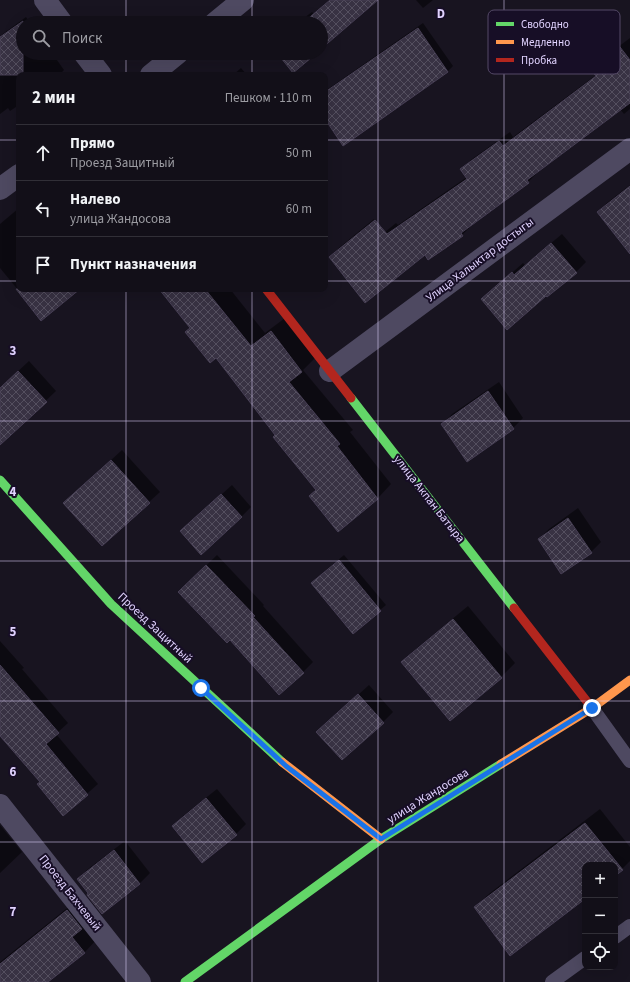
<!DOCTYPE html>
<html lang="ru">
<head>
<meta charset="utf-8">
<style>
	body { margin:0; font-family:"Source Sans 3",sans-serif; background:#1b1821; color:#f1f3f6 }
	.controls { position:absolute; right:12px; bottom:12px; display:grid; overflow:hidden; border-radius:8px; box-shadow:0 4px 16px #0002 }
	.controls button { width:36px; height:36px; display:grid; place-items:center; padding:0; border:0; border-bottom:1px solid #312f37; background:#120f18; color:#f1f3f6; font:20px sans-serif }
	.stop { position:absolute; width:12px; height:12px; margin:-9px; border:3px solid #1a73e8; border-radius:50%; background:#fff }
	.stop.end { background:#1a73e8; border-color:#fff; box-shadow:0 1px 4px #0008 }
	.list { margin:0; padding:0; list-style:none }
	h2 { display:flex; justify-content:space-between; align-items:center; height:52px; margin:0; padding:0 16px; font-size:17px }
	h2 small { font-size:13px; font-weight:400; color:#9c9ca2 }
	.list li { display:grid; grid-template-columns:26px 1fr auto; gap:12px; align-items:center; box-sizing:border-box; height:56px; padding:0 16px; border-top:1px solid #312f37 }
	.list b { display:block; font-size:15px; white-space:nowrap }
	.list p { margin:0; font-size:13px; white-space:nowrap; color:#9c9ca2 }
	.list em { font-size:13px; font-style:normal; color:#9c9ca2 }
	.icon { flex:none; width:22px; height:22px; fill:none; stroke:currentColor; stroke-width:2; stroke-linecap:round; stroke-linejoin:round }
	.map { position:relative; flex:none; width:630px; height:982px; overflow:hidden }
	.search { position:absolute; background:#120f18; box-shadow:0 4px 16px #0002; left:16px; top:16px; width:312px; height:44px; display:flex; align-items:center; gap:10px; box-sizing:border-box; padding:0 14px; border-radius:22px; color:#9c9ca2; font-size:15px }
	.panel { position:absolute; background:#120f18; box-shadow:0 4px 16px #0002; left:16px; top:72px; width:312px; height:220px; border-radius:8px }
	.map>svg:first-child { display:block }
</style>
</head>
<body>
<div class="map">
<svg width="630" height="982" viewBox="0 0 630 982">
	<defs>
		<pattern id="building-cross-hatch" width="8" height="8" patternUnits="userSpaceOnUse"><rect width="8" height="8" fill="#383243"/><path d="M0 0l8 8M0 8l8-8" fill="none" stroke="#544f5f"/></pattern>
	</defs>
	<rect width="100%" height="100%" fill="#181420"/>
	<path fill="#0007" d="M 330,0 L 371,0 L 321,48 L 321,23 L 297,23 L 312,12 L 314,14 Z
		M 416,0 L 433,0 L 423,8 Z
		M 26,17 L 30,23 L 23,23 L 23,53 L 52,53 L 64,70 L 59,75 L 19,75 L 19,105 L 10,111 L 8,108 L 0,114 L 0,36 Z
		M 423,23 L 453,66 L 448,71 L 343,144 L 325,118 L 325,91 Z
		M 630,38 L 630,109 L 624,114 L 620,109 L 538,171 L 538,172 L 528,182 L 471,224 L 472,225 L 462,235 L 425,254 L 330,257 L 340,247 L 374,219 L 385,232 L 396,223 L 398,225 L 467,177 L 462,169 L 472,159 L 510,132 L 513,137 L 596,75 L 592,69 L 602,59 Z
		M 241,68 L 247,75 L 233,75 Z
		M 630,185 L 630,232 L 598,212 L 608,202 Z
		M 19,208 L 19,289 L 78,289 L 42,319 L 0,268 L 0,224 Z
		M 562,234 L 586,262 L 576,272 L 546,295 L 482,299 L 523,263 L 525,265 Z
		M 160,289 L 230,289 L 265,333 L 285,318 L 315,358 L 303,370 L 353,430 L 350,432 L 391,484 L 378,498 L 338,530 L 317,489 L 216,357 Z
		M 29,361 L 56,391 L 9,436 L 0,426 L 0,388 Z
		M 499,382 L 523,418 L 513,428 L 467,460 L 442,425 L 452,414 Z
		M 122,450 L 160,492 L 102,545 L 75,493 Z
		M 232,485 L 251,507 L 241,517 L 192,521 Z
		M 578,508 L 601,542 L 591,552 L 539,539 L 549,529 Z
		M 217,555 L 264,605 L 263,606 L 313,662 L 303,672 L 230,638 L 179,592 Z
		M 344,555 L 386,605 L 353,633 L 317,578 Z
		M 468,606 L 515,663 L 501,677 L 403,662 L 417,648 Z
		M 0,641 L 24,668 L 22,669 L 68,723 L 56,734 L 98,784 L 63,815 L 41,782 L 0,734 Z
		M 369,685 L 393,712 L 383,722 L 328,722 Z
		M 217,789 L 246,824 L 236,834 L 173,826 L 183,816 Z
		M 600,809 L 630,847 L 630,861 L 622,869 L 615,874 L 615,865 L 585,865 L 585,897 L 475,907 L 490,893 Z
		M 0,825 L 22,852 L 0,873 Z
		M 125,841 L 150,873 L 140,883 L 102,912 L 78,879 L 88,869 Z
		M 81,897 L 98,938 L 85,952 L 47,982 L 0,982 L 0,962 Z"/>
	<path fill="url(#building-cross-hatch)" stroke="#463e54" d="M 330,0 L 378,0 L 321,49 L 321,23 L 298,23 L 303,19 L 304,22 Z
		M 23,21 L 23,75 L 0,75 L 0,37 Z
		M 418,28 L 448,72 L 343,146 L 325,119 L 325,92 Z
		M 620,47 L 630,60 L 630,103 L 527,180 L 529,183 L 461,233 L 463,236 L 428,260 L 425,255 L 365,303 L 329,257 L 375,220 L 387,234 L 467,179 L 460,169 L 499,141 L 503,146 L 596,76 L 590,69 Z
		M 277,53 L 317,53 L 293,73 Z
		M 630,186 L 630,254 L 597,212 Z
		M 551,243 L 577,273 L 547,297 L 546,296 L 507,330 L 481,299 L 512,272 L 514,275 Z
		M 16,289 L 80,289 L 41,321 Z
		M 159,289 L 205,289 L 251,346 L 271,331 L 302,372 L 289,382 L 340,444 L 337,446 L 378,499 L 338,532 L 309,496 L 316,490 L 273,437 L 275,435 L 216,358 L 210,363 L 185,332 L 190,328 Z
		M 18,371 L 47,402 L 0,445 L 0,388 Z
		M 488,391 L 514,429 L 467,462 L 441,424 Z
		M 111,460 L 150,503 L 102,546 L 63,503 Z
		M 221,494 L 242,517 L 201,555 L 180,531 Z
		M 568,518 L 592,553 L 561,574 L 538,539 Z
		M 339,560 L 381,611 L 353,634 L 311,583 Z
		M 206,565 L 255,616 L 253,617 L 304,673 L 279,695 L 230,640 L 227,643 L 178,592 Z
		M 453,619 L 502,678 L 450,721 L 401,662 Z
		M 0,665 L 59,733 L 46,744 L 88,795 L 63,816 L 37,784 L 40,782 L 0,736 Z
		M 358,694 L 384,723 L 342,760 L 316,732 Z
		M 206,798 L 237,835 L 202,863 L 172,826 Z
		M 585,823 L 623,870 L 615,876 L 615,865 L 585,865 L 585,899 L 510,956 L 474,907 Z
		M 114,850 L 140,884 L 102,914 L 87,895 L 88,893 L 77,879 Z
		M 67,910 L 82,929 L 72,937 L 85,953 L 48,982 L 0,982 L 0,964 Z"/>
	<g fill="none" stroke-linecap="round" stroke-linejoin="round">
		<path stroke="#4e4961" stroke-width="14" d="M 592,708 L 630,761
			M 615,937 L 630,926
			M 552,982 L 585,958"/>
		<path stroke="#4e4961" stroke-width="22" d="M 45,0 L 62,23
			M 215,23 L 243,0
			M 84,53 L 101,75
			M 151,75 L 178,53
			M 0,189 L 19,175
			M 330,371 L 630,149
			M 0,805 L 140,982"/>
		<path stroke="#63d668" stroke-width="9" d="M 351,398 L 514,608
			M 0,480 L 111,604 L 282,762
			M 185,982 L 381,839 L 501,764"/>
		<path stroke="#ff974d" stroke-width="9" d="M 282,762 L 381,839
			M 501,764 L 592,708 L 630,680"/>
		<path stroke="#b3261e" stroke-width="9" d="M 266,289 L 351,398
			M 514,608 L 592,708"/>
	</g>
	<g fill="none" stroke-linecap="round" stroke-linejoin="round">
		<path stroke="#1a73e8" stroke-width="5" d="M 201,688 L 286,766 L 381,839 L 592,708"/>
	</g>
	<path fill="none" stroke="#e1d3ff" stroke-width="1" stroke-opacity="0.55" d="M 126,0 L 126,23M 252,0 L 252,23M 378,0 L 378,982M 504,0 L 504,982M 126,53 L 126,75M 252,53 L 252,75M 0,140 L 19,140M 325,140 L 630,140M 0,281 L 19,281M 325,281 L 630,281M 126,289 L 126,982M 252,289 L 252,982M 0,421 L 630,421M 0,561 L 630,561M 0,701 L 630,701M 0,842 L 630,842"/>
	<g text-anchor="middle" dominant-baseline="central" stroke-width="4" stroke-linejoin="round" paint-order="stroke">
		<g font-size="12" fill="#e1d3ff" stroke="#170e26">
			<text transform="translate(480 260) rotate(-37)">Улица Халыктар достыгы</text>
			<text transform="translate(429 499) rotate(52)">улица Акпан Батыра</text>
			<text transform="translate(155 628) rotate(43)">Проезд Защитный</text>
			<text transform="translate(428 796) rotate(-32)">улица Жандосова</text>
			<text transform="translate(70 893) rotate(52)">Проезд Бахчевый</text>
		</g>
	</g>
	<rect x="488" y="10" width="132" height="64" rx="6" fill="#170e26" stroke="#544967" stroke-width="1"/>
	<rect x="496" y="22" width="18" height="4" fill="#63d668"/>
	<rect x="496" y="40" width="18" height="4" fill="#ff974d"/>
	<rect x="496" y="58" width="18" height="4" fill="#b3261e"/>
	<g font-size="11" fill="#e1d3ff">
		<text x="521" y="28">Свободно</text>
		<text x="521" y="46">Медленно</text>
		<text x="521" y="64">Пробка</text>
	</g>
	<g font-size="13" text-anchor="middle" font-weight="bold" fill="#e1d3ff" stroke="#170e26" stroke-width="4" stroke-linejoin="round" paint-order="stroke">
		<text x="441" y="18">D</text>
		<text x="13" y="355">3</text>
		<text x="13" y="496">4</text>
		<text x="13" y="636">5</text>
		<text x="13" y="776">6</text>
		<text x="13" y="916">7</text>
	</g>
</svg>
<div class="controls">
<button>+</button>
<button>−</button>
<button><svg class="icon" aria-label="locate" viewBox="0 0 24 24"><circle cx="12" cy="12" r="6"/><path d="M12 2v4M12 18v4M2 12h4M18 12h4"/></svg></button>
</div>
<div class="stop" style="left:201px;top:688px"></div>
<div class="stop end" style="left:592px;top:708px"></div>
<div class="search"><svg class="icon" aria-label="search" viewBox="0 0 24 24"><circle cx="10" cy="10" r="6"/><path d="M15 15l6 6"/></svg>Поиск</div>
<section class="panel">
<h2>2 мин<small>Пешком · 110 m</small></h2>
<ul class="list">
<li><svg class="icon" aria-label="ahead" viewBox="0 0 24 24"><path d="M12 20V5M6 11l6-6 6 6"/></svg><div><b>Прямо</b><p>Проезд Защитный</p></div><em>50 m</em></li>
<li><svg class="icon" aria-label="left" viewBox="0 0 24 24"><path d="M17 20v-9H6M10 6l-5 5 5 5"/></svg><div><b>Налево</b><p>улица Жандосова</p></div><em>60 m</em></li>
<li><svg class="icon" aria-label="arrive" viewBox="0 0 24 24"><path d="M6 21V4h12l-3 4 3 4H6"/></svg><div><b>Пункт назначения</b></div></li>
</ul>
</section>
</div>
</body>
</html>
